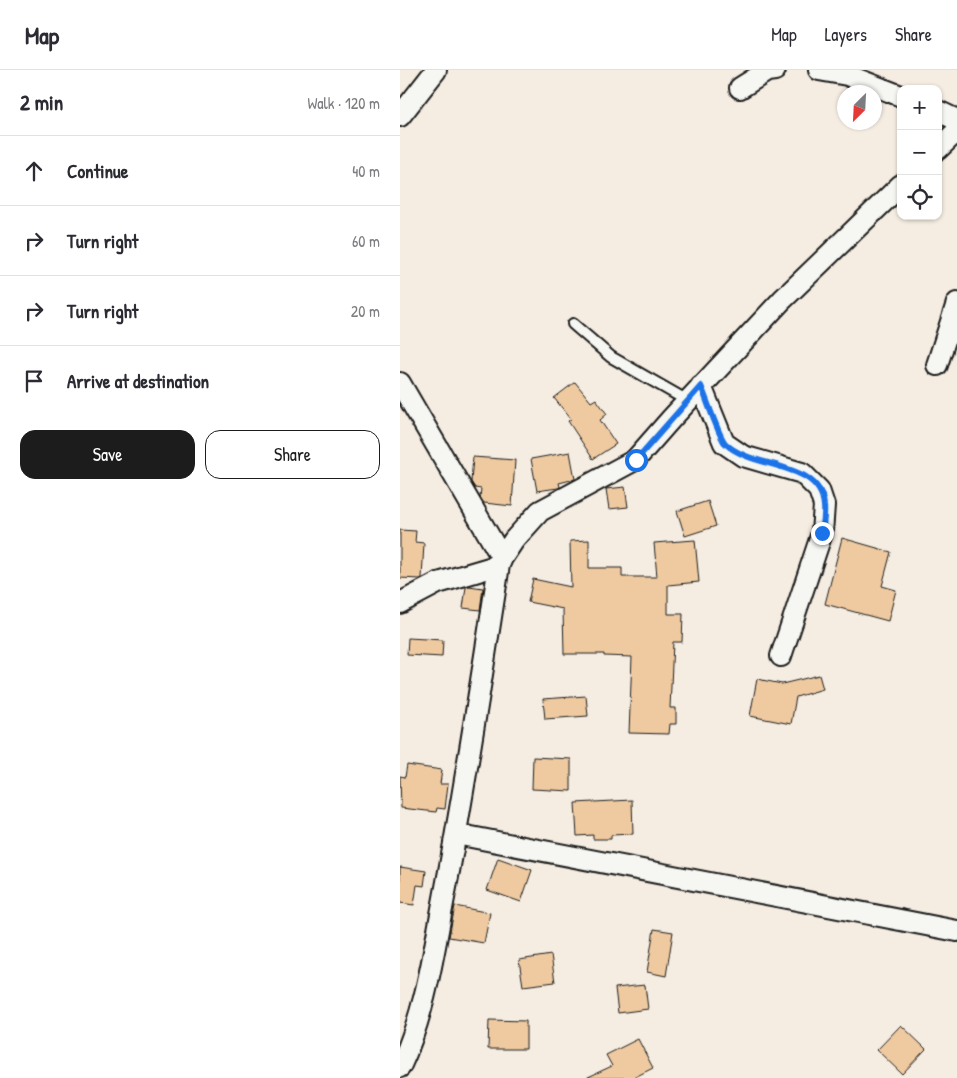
<!DOCTYPE html>
<html lang="en">
<head>
<meta charset="utf-8">
<style>
	body { margin:0; font-family:"Patrick Hand",sans-serif; background:#f2f2f3; color:#2b2b33 }
	.controls { position:absolute; right:15px; top:15px; display:grid; overflow:hidden; border-radius:10px; box-shadow:0 1px 4px #0004 }
	.controls button { width:45px; height:45px; display:grid; place-items:center; padding:0; border:0; border-bottom:1px solid #e1e1e2; background:#fff; color:#2b2b33; font:25px sans-serif }
	.compass { position:absolute; left:437px; top:15px; width:45px; height:45px; border-radius:50%; background:#fff; box-shadow:0 1px 4px #0004; rotate:204deg }
	.stop { position:absolute; width:15px; height:15px; margin:-11px; border:4px solid #1a73e8; border-radius:50%; background:#fff }
	.stop.end { background:#1a73e8; border-color:#fff; box-shadow:0 1px 5px #0008 }
	.list { margin:0; padding:0; list-style:none }
	h2 { display:flex; justify-content:space-between; align-items:center; height:65px; margin:0; padding:0 20px; font-size:21px }
	h2 small { font-size:16px; font-weight:400; color:#7c7c81 }
	.list li { display:grid; grid-template-columns:32px 1fr auto; gap:15px; align-items:center; box-sizing:border-box; height:70px; padding:0 20px; border-top:1px solid #e1e1e2 }
	.list b { display:block; font-size:19px; white-space:nowrap }
	.list em { font-size:16px; font-style:normal; color:#7c7c81 }
	.actions { display:flex; gap:10px; padding:15px 20px }
	.actions a { flex:1; padding:11px 0; border:1px solid #1c1c1c; border-radius:15px; text-align:center; font-size:18px; color:#1c1c1c }
	.actions .main { background:#1c1c1c; color:#fff }
	.icon { flex:none; width:28px; height:28px; fill:none; stroke:currentColor; stroke-width:2; stroke-linecap:round; stroke-linejoin:round }
	.map { position:relative; flex:none; width:557px; height:1008px; overflow:hidden }
	header { display:flex; align-items:center; gap:30px; box-sizing:border-box; height:70px; padding:0 25px; background:#fff; border-bottom:1px solid #e1e1e2 }
	header strong { font-size:24px }
	nav { display:flex; gap:28px; margin-inline-start:auto; font-size:18px }
	main { display:flex }
	aside { flex:1; background:#fff }
	.map>svg:first-child { display:block }
</style>
</head>
<body>
<header>
<strong>Map</strong>
<nav><a>Map</a><a>Layers</a><a>Share</a></nav>
</header>
<main>
<aside>
<h2>2 min<small>Walk · 120 m</small></h2>
<ul class="list">
<li><svg class="icon" aria-label="ahead" viewBox="0 0 24 24"><path d="M12 20V5M6 11l6-6 6 6"/></svg><div><b>Continue</b></div><em>40 m</em></li>
<li><svg class="icon" aria-label="right" viewBox="0 0 24 24"><path d="M7 20v-9h11M14 6l5 5-5 5"/></svg><div><b>Turn right</b></div><em>60 m</em></li>
<li><svg class="icon" aria-label="right" viewBox="0 0 24 24"><path d="M7 20v-9h11M14 6l5 5-5 5"/></svg><div><b>Turn right</b></div><em>20 m</em></li>
<li><svg class="icon" aria-label="arrive" viewBox="0 0 24 24"><path d="M6 21V4h12l-3 4 3 4H6"/></svg><div><b>Arrive at destination</b></div></li>
</ul>
<div class="actions"><a class="main">Save</a><a>Share</a></div>
</aside>
<div class="map">
<svg width="557" height="1008" viewBox="0 0 557 1008">
	<rect width="100%" height="100%" fill="#f5ede2"/>
	<filter id="ink" filterUnits="userSpaceOnUse"><feTurbulence type="fractalNoise" baseFrequency=".02" numOctaves="2"/><feDisplacementMap in="SourceGraphic" scale="10" xChannelSelector="R" yChannelSelector="G"/><feConvolveMatrix kernelMatrix="1 2 1 2 8 2 1 2 1" color-interpolation-filters="sRGB"/></filter>
	<g filter="url(#ink)">
		<path fill="#efcaa0" stroke="#1c1c1c" d="M 175,312 L 191,332 L 196,329 L 207,344 L 200,350 L 216,374 L 193,389 L 168,351 L 171,349 L 154,328 Z
			M 170,382 L 175,409 L 159,413 L 160,417 L 158,418 L 137,421 L 131,389 Z
			M 73,387 L 115,390 L 112,436 L 84,433 L 80,427 L 81,419 L 75,418 L 71,412 Z
			M 225,417 L 228,437 L 209,439 L 206,419 Z
			M 308,431 L 316,456 L 285,466 L 277,441 Z
			M 0,460 L 16,461 L 15,472 L 24,473 L 22,508 L 20,509 L 0,508 Z
			M 442,468 L 491,482 L 482,516 L 496,520 L 488,551 L 425,534 Z
			M 189,470 L 189,498 L 222,498 L 222,507 L 257,507 L 254,473 L 295,470 L 299,512 L 268,515 L 268,544 L 283,544 L 282,572 L 273,572 L 270,638 L 276,638 L 276,654 L 270,654 L 269,664 L 229,663 L 232,587 L 204,586 L 204,584 L 164,584 L 163,539 L 128,532 L 133,509 L 171,517 L 170,471 Z
			M 69,516 L 83,518 L 80,540 L 63,538 L 66,517 Z
			M 8,568 L 43,570 L 42,587 L 7,585 Z
			M 419,605 L 423,619 L 396,627 L 391,654 L 350,646 L 357,609 L 382,614 Z
			M 186,626 L 188,646 L 145,649 L 143,629 Z
			M 133,687 L 171,689 L 171,721 L 132,719 Z
			M 7,695 L 42,700 L 40,714 L 48,714 L 45,739 L 37,738 L 36,742 L 1,738 L 0,706 L 5,707 Z
			M 232,730 L 233,764 L 211,765 L 211,769 L 193,769 L 193,765 L 177,766 L 175,733 Z
			M 98,788 L 132,800 L 121,832 L 87,820 Z
			M 0,797 L 26,801 L 24,816 L 17,815 L 14,835 L 0,833 Z
			M 55,836 L 90,843 L 84,873 L 49,867 Z
			M 254,859 L 273,862 L 266,906 L 247,902 Z
			M 151,885 L 155,912 L 123,916 L 119,890 Z
			M 245,915 L 248,939 L 218,943 L 215,918 Z
			M 89,950 L 126,951 L 126,979 L 88,979 Z
			M 501,955 L 526,979 L 502,1004 L 477,980 Z
			M 238,969 L 253,998 L 233,1008 L 186,1008 L 212,996 L 206,985 Z"/>
		<g fill="none" stroke-linecap="round" stroke-linejoin="round">
			<defs>
				<path id="lane" d="M 173,254 L 211,287 L 288,331"/>
				<path id="street" d="M 419,0 L 447,5 L 501,26
					M 340,18 L 367,1 L 375,0
					M 538,41 L 557,50
					M 0,46 L 36,0
					M 538,79 L 557,61
					M 537,295 L 557,233
					M 0,313 L 102,488
					M 301,316 L 324,373 L 343,386 L 402,403 L 419,420 L 424,435 L 422,463 L 381,586
					M 0,533 L 38,513 L 99,495
					M 56,764 L 557,861
					M 0,997 C 25,944 33,886 44,828 C 65,718 82,606 99,495 L 102,488 L 114,470 L 140,441 L 235,390 L 271,349 L 382,230 L 501,115"/>
			</defs>
			<use href="#lane" stroke="#1c1c1c" stroke-width="14"/>
			<use href="#street" stroke="#1c1c1c" stroke-width="24"/>
			<use href="#lane" stroke="#f6f6f2" stroke-width="10"/>
			<use href="#street" stroke="#f6f6f2" stroke-width="20"/>
		</g>
	</g>
	<g fill="none" stroke-linecap="round" stroke-linejoin="round" filter="url(#ink)">
		<path stroke="#1a73e8" stroke-width="6" d="M 236,390 L 301,316 C 306,327 319,367 325,373 C 351,400 421,390 424,436 C 425,445 423,455 422,463"/>
	</g>
</svg>
<div class="controls">
<button>+</button>
<button>−</button>
<button><svg class="icon" aria-label="locate" viewBox="0 0 24 24"><circle cx="12" cy="12" r="6"/><path d="M12 2v4M12 18v4M2 12h4M18 12h4"/></svg></button>
</div>
<svg class="compass" viewBox="-18 -18 36 36"><path d="M0-13l5 13h-10z" fill="#e53935"/><path d="M0 13l5-13h-10z" fill="#7c7c81"/></svg>
<div class="stop" style="left:236px;top:390px"></div>
<div class="stop end" style="left:422px;top:463px"></div>
</div>
</main>
</body>
</html>
